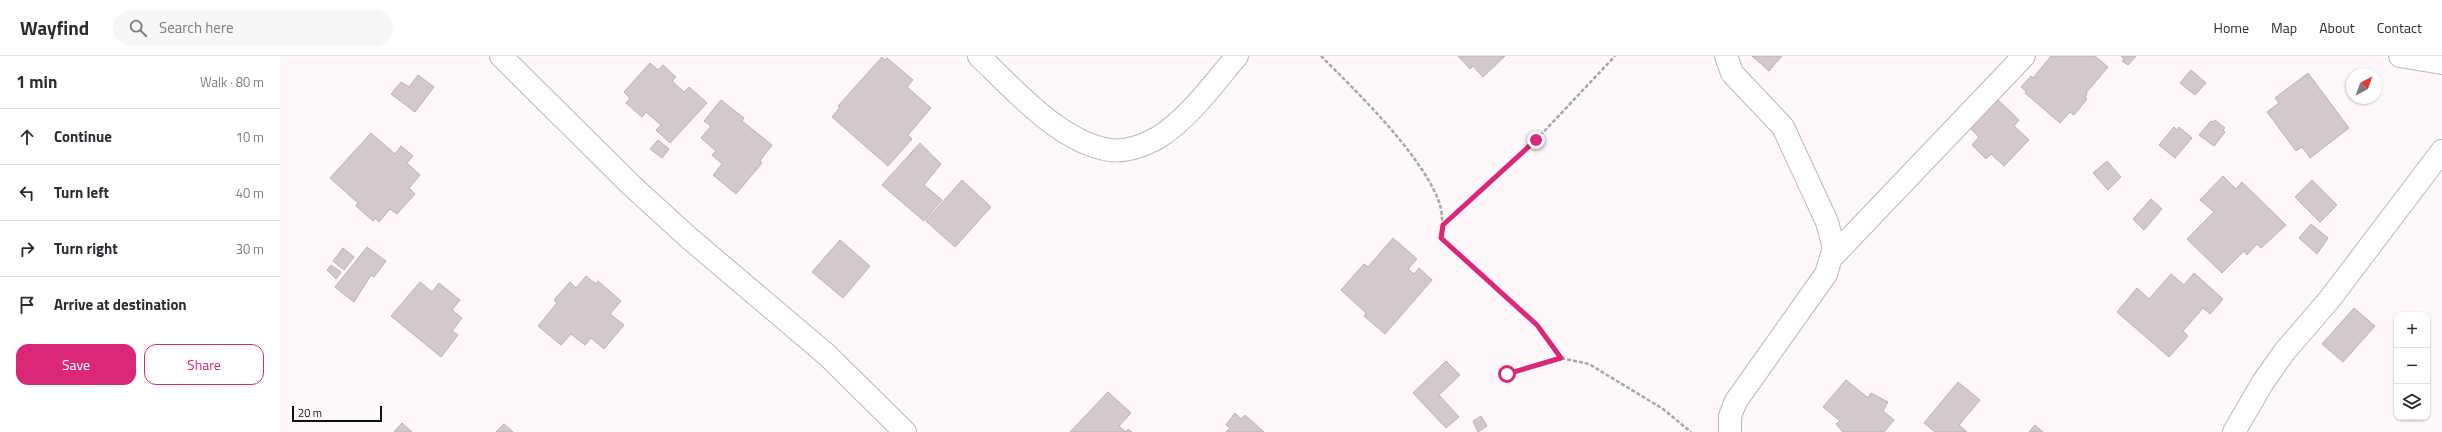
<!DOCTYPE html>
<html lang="en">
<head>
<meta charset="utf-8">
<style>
	body { margin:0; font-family:"Titillium Web",sans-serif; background:#f7f7f7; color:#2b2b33 }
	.controls { position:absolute; right:12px; bottom:12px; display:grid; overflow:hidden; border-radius:8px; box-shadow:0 1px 3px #0004 }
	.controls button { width:36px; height:36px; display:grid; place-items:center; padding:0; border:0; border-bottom:1px solid #e1e1e2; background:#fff; color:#2b2b33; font:20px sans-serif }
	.compass { position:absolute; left:2066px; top:12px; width:36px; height:36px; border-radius:50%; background:#fff; box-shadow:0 1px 3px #0004; rotate:41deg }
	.scale { position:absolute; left:12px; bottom:10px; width:90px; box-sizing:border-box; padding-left:4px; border:2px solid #110e0f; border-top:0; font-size:11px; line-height:14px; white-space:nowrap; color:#110e0f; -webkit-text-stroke:3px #fff8fa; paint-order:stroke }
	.stop { position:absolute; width:12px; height:12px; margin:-9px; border:3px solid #db2777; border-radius:50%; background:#fff }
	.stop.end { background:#db2777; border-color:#fff; box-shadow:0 1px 4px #0008 }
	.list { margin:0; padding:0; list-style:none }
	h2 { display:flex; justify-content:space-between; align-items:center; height:52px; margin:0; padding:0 16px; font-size:17px }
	h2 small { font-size:13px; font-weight:400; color:#7c7c81 }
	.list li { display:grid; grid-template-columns:26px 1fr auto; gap:12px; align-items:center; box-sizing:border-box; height:56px; padding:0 16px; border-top:1px solid #e1e1e2 }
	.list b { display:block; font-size:15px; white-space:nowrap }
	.list em { font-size:13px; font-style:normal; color:#7c7c81 }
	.actions { display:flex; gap:8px; padding:12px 16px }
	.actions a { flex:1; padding:9px 0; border:1px solid #db2777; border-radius:12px; text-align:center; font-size:14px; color:#db2777 }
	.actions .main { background:#db2777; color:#fff }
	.icon { flex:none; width:22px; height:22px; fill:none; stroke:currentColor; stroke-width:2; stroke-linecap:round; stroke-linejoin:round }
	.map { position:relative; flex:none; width:2162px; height:376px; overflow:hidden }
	header { display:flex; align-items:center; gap:24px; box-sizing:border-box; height:56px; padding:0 20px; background:#fff; border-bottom:1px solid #e1e1e2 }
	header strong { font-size:19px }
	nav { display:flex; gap:22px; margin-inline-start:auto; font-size:14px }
	.search { width:280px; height:36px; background:#f7f7f7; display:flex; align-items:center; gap:10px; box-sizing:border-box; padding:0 14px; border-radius:22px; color:#7c7c81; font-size:15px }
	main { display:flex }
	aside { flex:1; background:#fff }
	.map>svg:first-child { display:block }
</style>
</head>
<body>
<header>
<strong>Wayfind</strong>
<div class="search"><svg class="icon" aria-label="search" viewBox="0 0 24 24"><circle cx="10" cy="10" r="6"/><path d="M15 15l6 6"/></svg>Search here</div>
<nav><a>Home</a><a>Map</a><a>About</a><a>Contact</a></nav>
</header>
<main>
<aside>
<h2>1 min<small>Walk · 80 m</small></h2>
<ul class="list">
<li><svg class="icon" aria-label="ahead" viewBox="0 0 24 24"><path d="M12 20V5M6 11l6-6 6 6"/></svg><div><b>Continue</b></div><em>10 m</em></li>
<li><svg class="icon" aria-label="left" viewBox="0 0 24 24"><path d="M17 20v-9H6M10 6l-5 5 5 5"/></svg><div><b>Turn left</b></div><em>40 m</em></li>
<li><svg class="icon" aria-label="right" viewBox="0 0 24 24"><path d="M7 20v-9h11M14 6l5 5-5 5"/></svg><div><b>Turn right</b></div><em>30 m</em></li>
<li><svg class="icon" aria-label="arrive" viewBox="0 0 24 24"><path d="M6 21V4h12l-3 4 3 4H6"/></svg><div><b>Arrive at destination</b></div></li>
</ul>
<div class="actions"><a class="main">Save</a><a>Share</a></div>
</aside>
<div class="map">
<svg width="2162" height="376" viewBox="0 0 2162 376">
	<rect width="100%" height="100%" fill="#fff8fa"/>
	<path fill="#d3c8cc" stroke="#bbb0b4" d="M 1178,0 L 1225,0 L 1203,21 L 1193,10 L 1190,13 Z
		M 1472,0 L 1502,0 L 1489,15 Z
		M 1771,0 L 1815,0 L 1828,11 L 1806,37 L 1807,38 L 1805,41 L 1807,43 L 1794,59 L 1790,56 L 1780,67 L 1745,37 L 1746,35 L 1741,31 L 1751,20 L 1753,22 Z
		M 1841,0 L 1856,0 L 1848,9 L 1842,5 L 1844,3 Z
		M 602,1 L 605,4 L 607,2 L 633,24 L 627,31 L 651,52 L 628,79 L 632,83 L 608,110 L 552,61 L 560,51 L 558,50 Z
		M 370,7 L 378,14 L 383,9 L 396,21 L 392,25 L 404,36 L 409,31 L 427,47 L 390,87 L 376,74 L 381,69 L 366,56 L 362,61 L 346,47 L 350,42 L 344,36 Z
		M 1911,14 L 1926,27 L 1915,39 L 1900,27 Z
		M 2028,17 L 2069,72 L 2030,102 L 2022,91 L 2016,95 L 1987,56 L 1999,47 L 1995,42 Z
		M 138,19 L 154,31 L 135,56 L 111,38 L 121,26 L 129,31 Z
		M 1714,40 L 1739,64 L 1734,70 L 1749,84 L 1724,110 L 1711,98 L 1706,103 L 1692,89 L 1699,81 L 1687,69 Z
		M 441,44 L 464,62 L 462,65 L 492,89 L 480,105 L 482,107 L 456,138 L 433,119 L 442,108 L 432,99 L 436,95 L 421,82 L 431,70 L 424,65 Z
		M 1935,64 L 1945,72 L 1943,74 L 1945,76 L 1934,90 L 1919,79 L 1931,65 L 1933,66 Z
		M 1894,71 L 1897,74 L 1899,71 L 1912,82 L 1895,102 L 1879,89 Z
		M 91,77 L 115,98 L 121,90 L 133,100 L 127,107 L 140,119 L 129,132 L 135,138 L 117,158 L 110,153 L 99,166 L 95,162 L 93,165 L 76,150 L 78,147 L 50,122 Z
		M 378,84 L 389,93 L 382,102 L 370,93 Z
		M 640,87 L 661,108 L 644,129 L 662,144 L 644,165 L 602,129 Z
		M 1827,105 L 1841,121 L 1828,134 L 1813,117 Z
		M 1943,120 L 1956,133 L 1962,126 L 2006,169 L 1981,192 L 1977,188 L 1967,199 L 1964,195 L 1942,217 L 1907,183 L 1934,156 L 1920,144 Z
		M 682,124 L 711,151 L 675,191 L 646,165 Z
		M 2032,124 L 2057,149 L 2040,166 L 2015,141 Z
		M 1871,143 L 1882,153 L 1864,174 L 1853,163 Z
		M 2031,168 L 2048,182 L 2037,198 L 2019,182 Z
		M 1113,182 L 1137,203 L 1128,213 L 1134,218 L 1139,212 L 1152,224 L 1105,278 L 1084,260 L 1086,257 L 1061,234 L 1084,208 L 1088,211 Z
		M 560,184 L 590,210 L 563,242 L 532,216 Z
		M 87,191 L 106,205 L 94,221 L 91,219 L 74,246 L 55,231 Z
		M 63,192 L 74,201 L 64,214 L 53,205 Z
		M 51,209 L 61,216 L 56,223 L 47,214 Z
		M 1914,217 L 1943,243 L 1930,258 L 1923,252 L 1903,275 L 1908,280 L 1889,301 L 1837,256 L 1857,232 L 1869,243 L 1891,218 L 1904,229 Z
		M 306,220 L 316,228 L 318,225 L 341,245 L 330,258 L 344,269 L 324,293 L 311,282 L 305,289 L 291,278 L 281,289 L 258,270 L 277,247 L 274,244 L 290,226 L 296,232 Z
		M 140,226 L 152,236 L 159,227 L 180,244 L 172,254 L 182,262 L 172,275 L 178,279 L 161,301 L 111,260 Z
		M 2074,252 L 2095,270 L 2063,306 L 2042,288 Z
		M 1166,305 L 1180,319 L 1159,339 L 1179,361 L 1166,372 L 1133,337 Z
		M 1566,324 L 1588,342 L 1591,337 L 1608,346 L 1603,355 L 1614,364 L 1604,376 L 1563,376 L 1556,368 L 1560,365 L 1543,351 Z
		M 1678,326 L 1700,344 L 1679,369 L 1687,376 L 1655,376 L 1644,367 Z
		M 828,336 L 851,357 L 839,370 L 846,376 L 848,373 L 852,376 L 790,376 Z
		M 955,357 L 961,363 L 965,359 L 984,376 L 946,376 L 950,372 L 946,369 Z
		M 1201,360 L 1207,370 L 1198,376 L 1193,365 Z
		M 122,367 L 132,376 L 114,376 Z
		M 224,368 L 233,376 L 216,376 Z
		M 1755,369 L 1763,376 L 1749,376 Z"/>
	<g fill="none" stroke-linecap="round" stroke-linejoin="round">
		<defs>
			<path id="minor" d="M 221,0 L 351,129 L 409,182 L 547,299 L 625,376
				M 699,0 C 733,33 781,87 830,94 C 846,96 865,89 879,81 C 908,63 935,26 957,0
				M 1446,0 L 1452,17 L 1503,71 L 1547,166 L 1554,192 L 1546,218 L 1456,345 L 1450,360 L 1450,376
				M 2120,0 L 2162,7
				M 1554,199 L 1744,0
				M 1954,376 L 1983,326 L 2005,295 L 2049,244 L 2162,95"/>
		</defs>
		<use href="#minor" stroke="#c0b4b8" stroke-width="24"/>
		<path stroke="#aaa5a6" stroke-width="2.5" stroke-dasharray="4 2" stroke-linecap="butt" d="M 1041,0 C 1078,37 1138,95 1158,143 C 1163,156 1163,169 1161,182 L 1257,269 L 1281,302 L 1309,308 L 1383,353 L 1411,376
			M 1163,169 L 1256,84 L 1335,0
			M 1227,318 L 1281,302"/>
		<use href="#minor" stroke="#fff" stroke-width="22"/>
	</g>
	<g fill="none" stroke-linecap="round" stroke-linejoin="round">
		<path stroke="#db2777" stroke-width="5" d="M 1227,318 L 1281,302 L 1257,269 L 1161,182 L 1163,169 L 1256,84"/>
	</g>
</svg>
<div class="controls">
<button>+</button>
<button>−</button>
<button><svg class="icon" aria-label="layers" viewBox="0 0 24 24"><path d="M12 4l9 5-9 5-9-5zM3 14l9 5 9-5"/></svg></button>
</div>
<svg class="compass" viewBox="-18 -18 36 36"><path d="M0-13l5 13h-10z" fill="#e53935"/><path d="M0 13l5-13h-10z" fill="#7c7c81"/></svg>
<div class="scale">20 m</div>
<div class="stop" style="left:1227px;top:318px"></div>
<div class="stop end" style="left:1256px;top:84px"></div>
</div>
</main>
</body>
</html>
